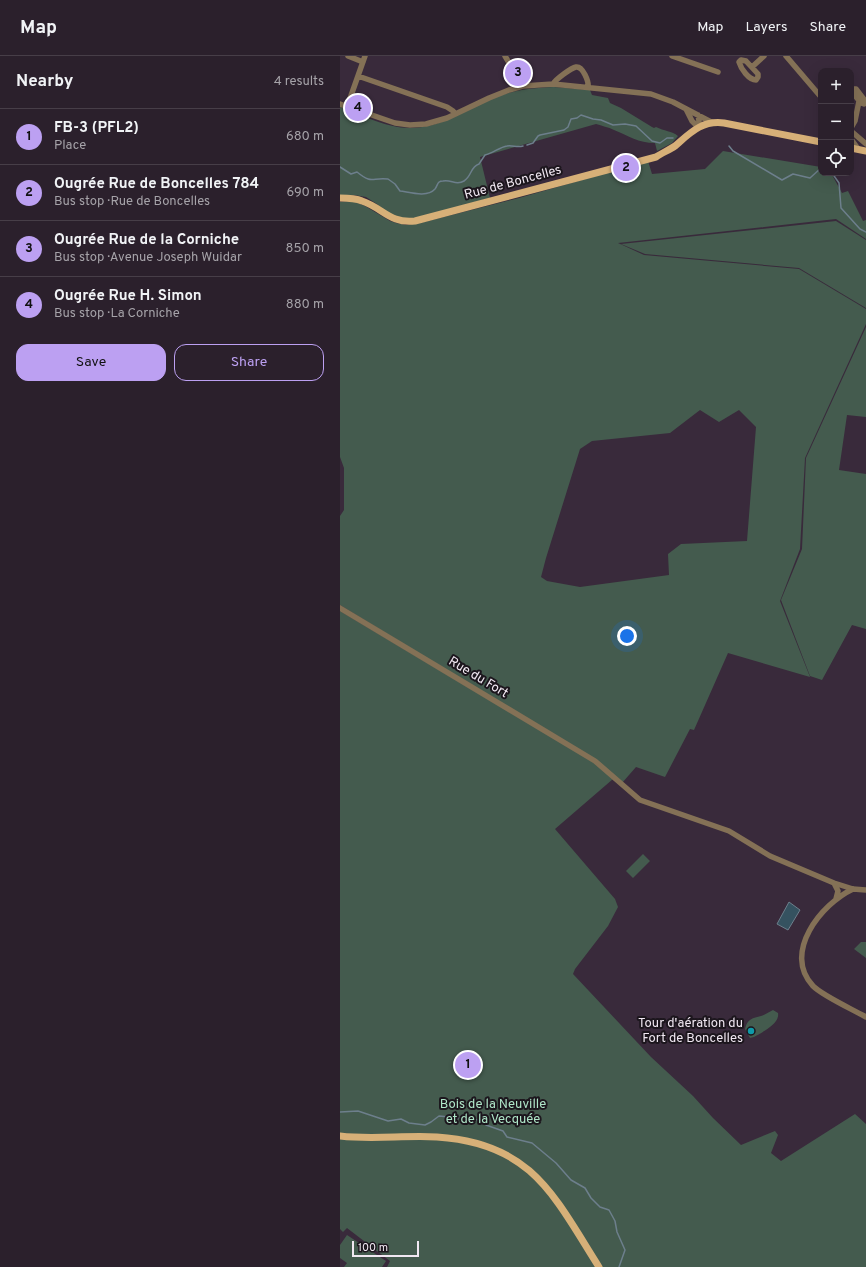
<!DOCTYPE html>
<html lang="en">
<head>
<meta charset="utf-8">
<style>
	body { margin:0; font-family:Overpass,sans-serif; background:#372d38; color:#f1f3f6 }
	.controls { position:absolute; right:12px; top:12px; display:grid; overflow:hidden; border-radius:8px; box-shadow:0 4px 16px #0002 }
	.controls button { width:36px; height:36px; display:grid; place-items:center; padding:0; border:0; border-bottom:1px solid #473e48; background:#2b202c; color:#f1f3f6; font:20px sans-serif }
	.scale { position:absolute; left:12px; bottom:10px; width:67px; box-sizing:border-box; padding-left:4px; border:2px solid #f1e8f2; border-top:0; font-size:11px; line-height:14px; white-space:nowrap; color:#f1e8f2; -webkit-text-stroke:3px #1c161d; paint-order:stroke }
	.you { position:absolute; left:287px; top:580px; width:14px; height:14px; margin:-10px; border:3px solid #fff; border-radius:50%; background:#1a73e8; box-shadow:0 0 0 6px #1a73e833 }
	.badge { display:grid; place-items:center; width:26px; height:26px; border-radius:50%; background:#bca0f2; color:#111; font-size:13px; font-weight:700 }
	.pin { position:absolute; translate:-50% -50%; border:2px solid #fff; box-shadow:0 1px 4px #0006 }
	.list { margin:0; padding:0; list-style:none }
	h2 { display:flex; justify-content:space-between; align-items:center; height:52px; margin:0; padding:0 16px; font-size:17px }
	h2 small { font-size:13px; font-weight:400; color:#a6a3a9 }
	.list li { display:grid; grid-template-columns:26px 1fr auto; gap:12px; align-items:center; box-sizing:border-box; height:56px; padding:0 16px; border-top:1px solid #473e48 }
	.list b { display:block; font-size:15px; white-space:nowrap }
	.list p { margin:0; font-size:13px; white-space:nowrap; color:#a6a3a9 }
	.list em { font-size:13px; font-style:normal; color:#a6a3a9 }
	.actions { display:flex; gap:8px; padding:12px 16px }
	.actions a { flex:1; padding:9px 0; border:1px solid #bca0f2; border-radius:12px; text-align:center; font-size:14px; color:#bca0f2 }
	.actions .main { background:#bca0f2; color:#111 }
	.icon { flex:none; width:22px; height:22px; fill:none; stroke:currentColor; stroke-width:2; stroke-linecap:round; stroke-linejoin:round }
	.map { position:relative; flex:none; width:526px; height:1211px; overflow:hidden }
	header { display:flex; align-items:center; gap:24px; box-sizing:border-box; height:56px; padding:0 20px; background:#2b202c; border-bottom:1px solid #473e48 }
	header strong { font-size:19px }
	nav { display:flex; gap:22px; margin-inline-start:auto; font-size:14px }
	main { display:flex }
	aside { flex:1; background:#2b202c }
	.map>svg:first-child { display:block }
</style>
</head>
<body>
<header>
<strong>Map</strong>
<nav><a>Map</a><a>Layers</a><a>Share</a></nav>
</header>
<main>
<aside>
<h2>Nearby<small>4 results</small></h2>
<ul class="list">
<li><span class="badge">1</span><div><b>FB-3 (PFL2)</b><p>Place</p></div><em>680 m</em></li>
<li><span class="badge">2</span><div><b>Ougrée Rue de Boncelles 784</b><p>Bus stop · Rue de Boncelles</p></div><em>690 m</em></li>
<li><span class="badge">3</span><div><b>Ougrée Rue de la Corniche</b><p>Bus stop · Avenue Joseph Wuidar</p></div><em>850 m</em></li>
<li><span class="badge">4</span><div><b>Ougrée Rue H. Simon</b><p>Bus stop · La Corniche</p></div><em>880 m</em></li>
</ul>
<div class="actions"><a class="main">Save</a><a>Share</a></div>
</aside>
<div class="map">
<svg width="526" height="1211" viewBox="0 0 526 1211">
	<rect width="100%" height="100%" fill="#392a3b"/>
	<path fill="#445b4e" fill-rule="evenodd" d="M 214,31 L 250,34 L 252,39 L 268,42 L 270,47 L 281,52 L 312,71 L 314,72 L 316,71 C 324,75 332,75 338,80 L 332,87 L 317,95 L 315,87 C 298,87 289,80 274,74 C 268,71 262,70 256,68 L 140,101 L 150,142 L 69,164 L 49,158 L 37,148 L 26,141 L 14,139 L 0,139 L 0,51 C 22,59 46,72 70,72 C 100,72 123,55 149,44 C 172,34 190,32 214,31 Z
		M 383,95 L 481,111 L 481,117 L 491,117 L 502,137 L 508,135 L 523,165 L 526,164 L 526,183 L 496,163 L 278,187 L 304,199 L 459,213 L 526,253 L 526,268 L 465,402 L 460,493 L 440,545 L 470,621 L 388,597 L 354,674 L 350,673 L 325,721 L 296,711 L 282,727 L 264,710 L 0,549 L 0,460 L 4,454 L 4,412 L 0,401 L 0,146 L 13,145 L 25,150 L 50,165 L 56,167 L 66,169 L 80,167 L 179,142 L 308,105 L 312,118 L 365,113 ZM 360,354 L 379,366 L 399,354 L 416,371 L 407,485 L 341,488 L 328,498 L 329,519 L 240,531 L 207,525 L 201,521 L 206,502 L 240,393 L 252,385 L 330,377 Z
		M 496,165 L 526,184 L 526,252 L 459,212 L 305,198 L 281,188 Z
		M 526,271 L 526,361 L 507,359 L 499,414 L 526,418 L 526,573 L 512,569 L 482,624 L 470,620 L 441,544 L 462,493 L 466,402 Z
		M 0,555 L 242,699 L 253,706 L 273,723 L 215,773 L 275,843 L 278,851 L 268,870 L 235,913 L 233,918 L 311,1001 L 353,1040 L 373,1062 L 401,1089 L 435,1075 L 438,1079 L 431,1097 L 441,1105 L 515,1058 L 526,1068 L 526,1211 L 47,1211 L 50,1205 L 7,1172 L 3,1176 L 0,1173 Z
		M 303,798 L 310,805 L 293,822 L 286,815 Z
		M 521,886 L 526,886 L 526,902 L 514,893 Z
		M 433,954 L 438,957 C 440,968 422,976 414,981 L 410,982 L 405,973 C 407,963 413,962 421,960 C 425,959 429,956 433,954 Z
		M 7,1179 L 46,1205 L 42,1211 L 4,1211 L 7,1207 L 0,1202 L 0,1189 Z"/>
	<path fill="#355260" stroke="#6d7f8c" d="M 449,846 L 460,854 L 448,874 L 437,868 Z"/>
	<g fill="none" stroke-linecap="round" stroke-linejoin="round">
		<path stroke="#6d7f8c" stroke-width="1.5" d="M 187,89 L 193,87 L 198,80 L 200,79 L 224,74 L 228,71 L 231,63 L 237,62 L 241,59 L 253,63 L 261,64 L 273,69 L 285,68 L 296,70 L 312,85 L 320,87 L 327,82 L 333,82
			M 389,90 L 393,95 L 442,124 L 453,118 L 470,122 L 481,112
			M 0,111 L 11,118 L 17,116 C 33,129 31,121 48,123 L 55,128 L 60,135 C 69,136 87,142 95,133 C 98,129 97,125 103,125 C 111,123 116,130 124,125 C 132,120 130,111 139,108 L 145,99 C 153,97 160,91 167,90 C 173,89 177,92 183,90
			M 492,117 L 499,127 L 501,152 L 520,173 L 526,176
			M 0,1056 L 18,1055 L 48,1065 L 61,1063 L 69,1067 L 85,1069 L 91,1066 L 99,1060 L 140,1064 L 146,1069 L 163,1075 L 167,1081 L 192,1087 L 216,1107 L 231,1124 L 245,1132 L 251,1142 L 260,1151 L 269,1154 L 275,1165 L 277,1176 L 285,1194 L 279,1211"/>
		<path stroke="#847156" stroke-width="5.5" d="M 8,0 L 23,6
			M 165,0 L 183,30
			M 332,0 L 378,16
			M 446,0 L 481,41
			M 401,4 L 406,5 L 418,18 L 418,21 L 416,24 C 409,24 401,13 399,6 Z
			M 412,11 L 424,0
			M 18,20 L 107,51 L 113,55 L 115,58
			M 213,28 C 216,23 231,12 236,11 C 243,10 249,26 248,31
			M 513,33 L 516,33 L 526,46 L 524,48 L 521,47 L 513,37 Z
			M 0,48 L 55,67 L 70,69 L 86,68 L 107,62 L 149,42 L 169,34 L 183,30 L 213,28 L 311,38 L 333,46 L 373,67
			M 7,51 L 25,0
			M 346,53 L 352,65 L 358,71 L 359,65 L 358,59
			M 511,72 L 515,65 L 519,45
			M 511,75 L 526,88
			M 511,83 L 519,94
			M 0,552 L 255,705 L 300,744 L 389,775 L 430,800 L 494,827 L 513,833 L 526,834
			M 494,827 L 498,835 L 496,843
			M 513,833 C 481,848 442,897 473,930 C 483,940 512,953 526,961"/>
		<path stroke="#d7b078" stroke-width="7" d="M 511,92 L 526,95
			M 0,142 C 8,142 15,142 22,145 C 43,152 50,168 75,165 L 316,101 C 322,97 329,94 335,90 C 350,77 362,64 384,67 L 481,86
			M 0,1080 C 32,1084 65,1079 97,1081 C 192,1087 214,1140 259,1211"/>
	</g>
	<circle fill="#0f9aa8" stroke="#1c161d" stroke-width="1.5" cx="411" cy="975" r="4"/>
	<g text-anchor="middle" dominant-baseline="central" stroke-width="4" stroke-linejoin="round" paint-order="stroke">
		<g font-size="13" fill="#f1e8f2" stroke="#1c161d">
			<text transform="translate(173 127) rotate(-15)">Rue de Boncelles</text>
			<text transform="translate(138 622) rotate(31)">Rue du Fort</text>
		</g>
		<g font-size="13" fill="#f1e8f2" stroke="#1c161d" text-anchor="end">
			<text x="403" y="968">Tour d'aération du<tspan x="403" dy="15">Fort de Boncelles</tspan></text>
		</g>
		<g font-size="13" fill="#afe6c8" stroke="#1c161d">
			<text x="153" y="1049">Bois de la Neuville<tspan x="153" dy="15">et de la Vecquée</tspan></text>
		</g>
	</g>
</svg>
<div class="controls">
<button>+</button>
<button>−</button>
<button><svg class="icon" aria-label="locate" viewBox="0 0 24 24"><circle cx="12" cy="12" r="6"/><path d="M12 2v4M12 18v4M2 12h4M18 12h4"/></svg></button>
</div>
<div class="scale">100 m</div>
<div class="you"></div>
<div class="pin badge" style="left:128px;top:1009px">1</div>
<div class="pin badge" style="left:286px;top:112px">2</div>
<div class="pin badge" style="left:178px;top:17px">3</div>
<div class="pin badge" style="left:18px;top:52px">4</div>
</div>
</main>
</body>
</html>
